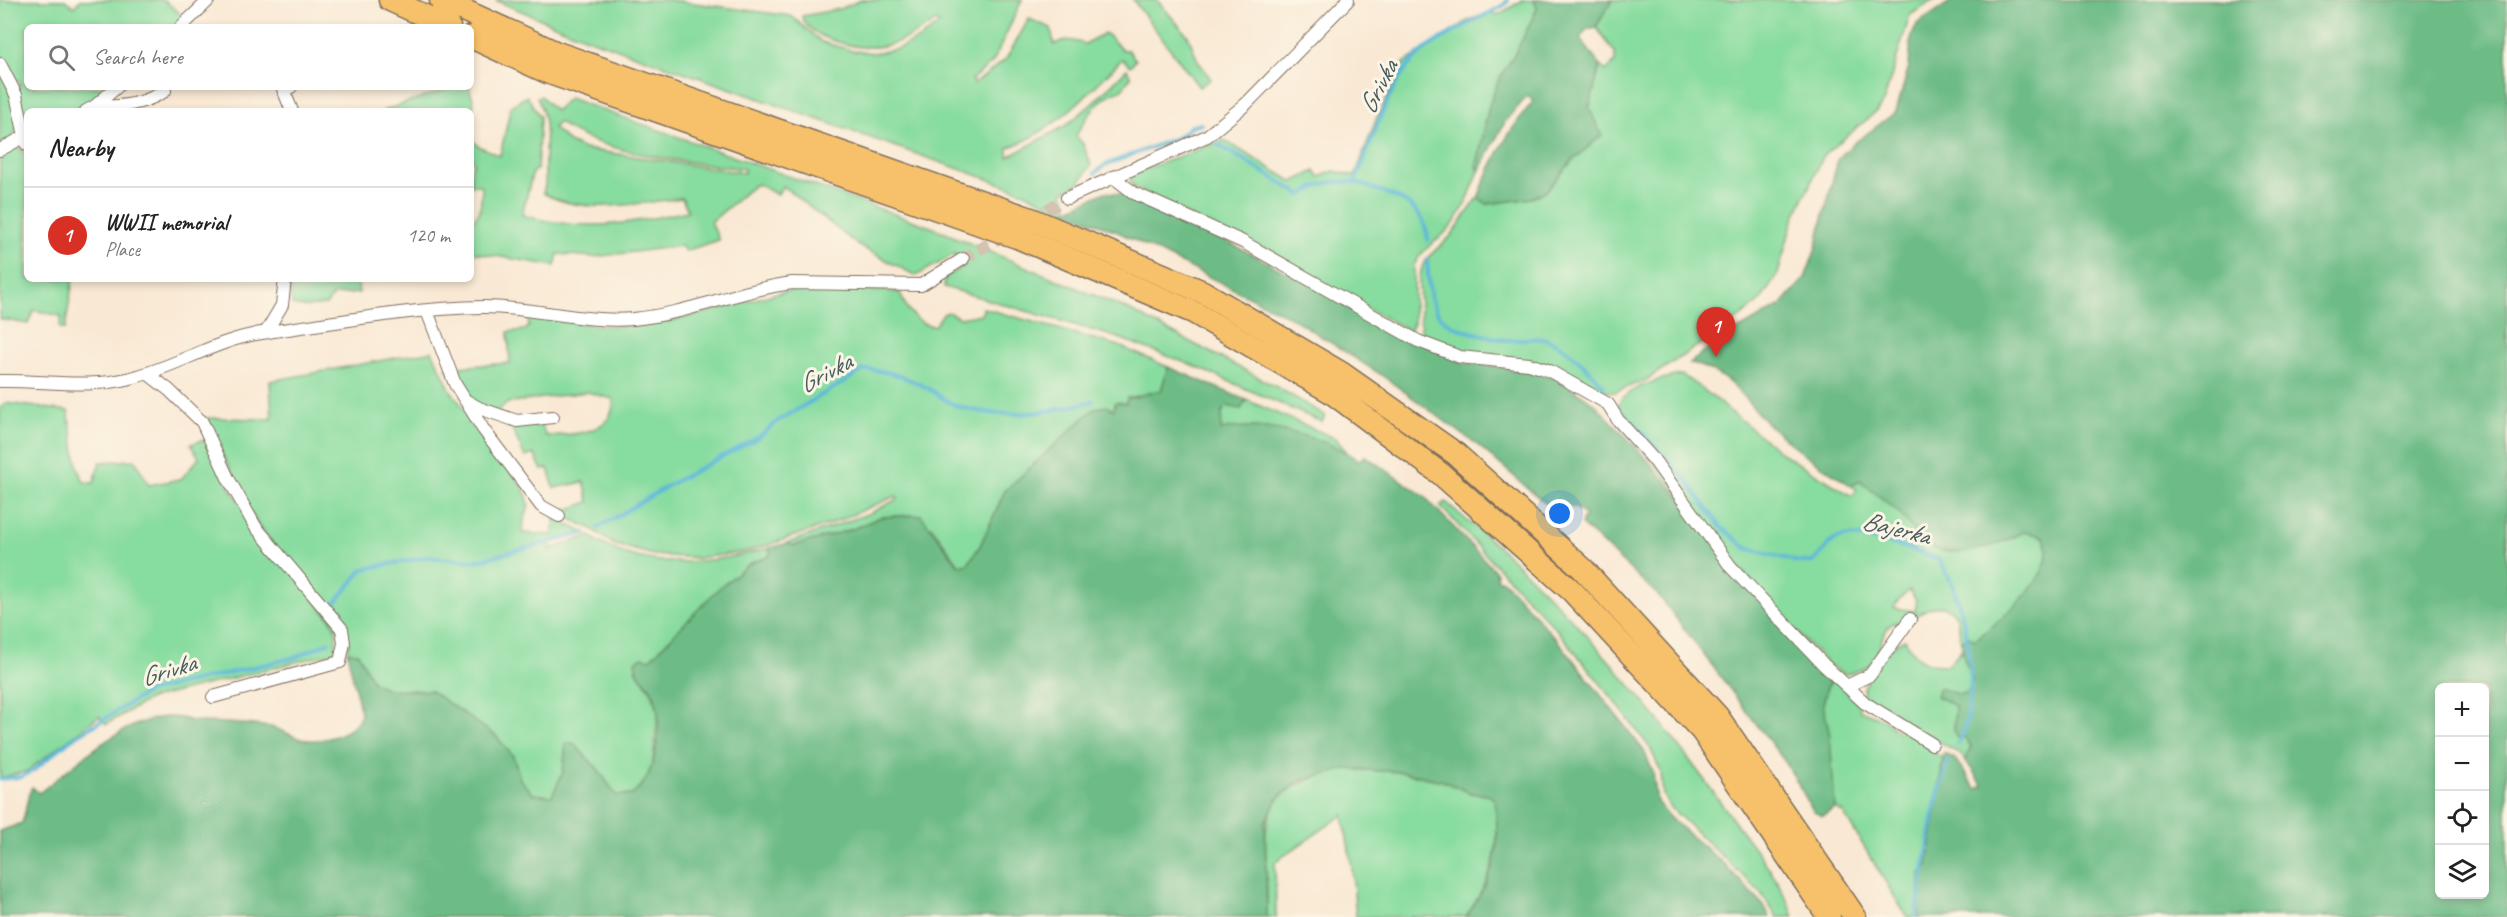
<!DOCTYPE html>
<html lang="en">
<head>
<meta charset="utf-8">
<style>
	body { margin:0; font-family:Caveat,sans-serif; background:#f6f6f6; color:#222 }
	.controls { position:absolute; right:18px; bottom:18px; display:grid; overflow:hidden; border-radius:9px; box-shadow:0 3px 9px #0003 }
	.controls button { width:54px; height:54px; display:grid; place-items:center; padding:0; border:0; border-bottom:2px solid #e0e0e0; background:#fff; color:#222; font:30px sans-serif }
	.you { position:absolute; left:1560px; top:514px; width:21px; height:21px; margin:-15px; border:4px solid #fff; border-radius:50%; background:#1a73e8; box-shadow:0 0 0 9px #1a73e833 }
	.badge { display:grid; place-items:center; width:39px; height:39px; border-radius:50%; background:#d93025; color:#fff; font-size:20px; font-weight:700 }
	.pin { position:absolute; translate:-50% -50px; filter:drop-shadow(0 2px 3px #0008) }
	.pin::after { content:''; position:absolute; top:32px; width:21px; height:18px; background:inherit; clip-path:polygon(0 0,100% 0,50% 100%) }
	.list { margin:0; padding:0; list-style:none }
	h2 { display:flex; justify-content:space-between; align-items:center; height:78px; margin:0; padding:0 24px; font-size:26px }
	h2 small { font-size:20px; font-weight:400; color:#767676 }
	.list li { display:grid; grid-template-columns:39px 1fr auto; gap:18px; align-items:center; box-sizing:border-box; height:96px; padding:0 24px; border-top:2px solid #e0e0e0 }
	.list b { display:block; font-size:22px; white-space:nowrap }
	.list p { margin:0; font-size:20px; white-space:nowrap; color:#767676 }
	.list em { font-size:20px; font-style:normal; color:#767676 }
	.icon { flex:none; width:33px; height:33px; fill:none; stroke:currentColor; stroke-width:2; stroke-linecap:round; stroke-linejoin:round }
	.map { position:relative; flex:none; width:2507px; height:917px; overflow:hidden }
	.search { position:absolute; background:#fff; box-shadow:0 3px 9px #0003; left:24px; top:24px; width:450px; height:66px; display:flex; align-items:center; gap:15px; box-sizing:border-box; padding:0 21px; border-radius:9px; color:#767676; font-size:22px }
	.panel { position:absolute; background:#fff; box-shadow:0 3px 9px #0003; left:24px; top:108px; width:450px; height:174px; border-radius:9px }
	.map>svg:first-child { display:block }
</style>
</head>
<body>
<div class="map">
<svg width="2507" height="917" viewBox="0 0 2507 917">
	<rect width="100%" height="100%" fill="#fcf5e5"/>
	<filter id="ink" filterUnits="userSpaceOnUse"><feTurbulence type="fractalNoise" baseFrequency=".0167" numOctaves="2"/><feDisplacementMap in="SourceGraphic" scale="12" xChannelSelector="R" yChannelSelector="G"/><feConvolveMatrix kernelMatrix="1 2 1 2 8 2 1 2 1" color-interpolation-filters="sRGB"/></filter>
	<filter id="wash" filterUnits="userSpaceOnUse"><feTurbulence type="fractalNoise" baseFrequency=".008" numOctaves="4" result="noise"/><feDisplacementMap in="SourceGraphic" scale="24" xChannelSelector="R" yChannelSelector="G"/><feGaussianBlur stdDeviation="1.35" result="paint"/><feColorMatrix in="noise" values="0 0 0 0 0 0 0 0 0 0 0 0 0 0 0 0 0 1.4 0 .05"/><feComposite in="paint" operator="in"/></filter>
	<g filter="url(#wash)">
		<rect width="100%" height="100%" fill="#f9e9d4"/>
		<path fill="#87dc9f" stroke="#61835e" stroke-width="1.5" fill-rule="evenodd" d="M 0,0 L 65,0 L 74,7 L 80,0 L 164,0 L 184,17 L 174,27 L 27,27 L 27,87 L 113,87 C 78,116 70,111 27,111 L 27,123 L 17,87 L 21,84 L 19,80 L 14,82 L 0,59 Z
			M 495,0 L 670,0 L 791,16 L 822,42 L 854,51 L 875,53 L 897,49 L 919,39 L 939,24 L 936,21 C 896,48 870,56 824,37 C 816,33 803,25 802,16 L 840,9 L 861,0 L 1022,0 L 993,62 L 972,79 L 974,84 L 1006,59 L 1029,19 L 1051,28 L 1054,45 C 1064,37 1074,41 1085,44 L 1105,33 L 1123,50 L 1128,50 L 1136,60 L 1130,66 L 1122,59 C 1089,93 1053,132 1008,148 L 1008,157 L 1065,126 L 1092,104 L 1127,69 L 1131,77 L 1121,90 C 1102,93 1084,120 1076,136 L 1083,144 L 1091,165 L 1079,183 L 1063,192 L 1068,207 L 1065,211 L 1016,189 L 581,36 Z
			M 1133,0 L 1157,0 L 1188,36 L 1198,61 L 1211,79 L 1199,87 Z
			M 1523,0 L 1536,1 L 1537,9 L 1516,52 L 1499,79 L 1489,106 L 1477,165 L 1479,171 C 1471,191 1463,214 1448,230 C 1436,242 1422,249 1414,265 L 1414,322 L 1410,331 L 1132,186 L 1130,179 L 1134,173 L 1224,140 L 1293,182 L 1315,171 L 1319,177 L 1334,171 L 1355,176 L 1377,117 L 1404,63 L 1469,20 L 1492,12 L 1498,15 Z
			M 1612,0 L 1934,0 L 1910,15 L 1884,100 L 1877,111 L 1824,155 L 1792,223 L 1778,274 L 1761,300 L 1735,321 L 1646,380 L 1615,392 L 1598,391 L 1544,364 L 1464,354 L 1421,337 L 1419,280 L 1422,267 L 1426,259 L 1451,236 L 1478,198 L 1488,204 L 1532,198 L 1547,190 L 1573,160 L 1602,135 L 1589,109 L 1600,66 L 1606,71 L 1615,62 L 1615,53 L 1596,27 Z
			M 0,69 C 7,83 23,119 15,133 C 12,139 5,142 0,145 Z
			M 454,87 L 469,87 L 474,103 L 471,112 L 382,111 Z
			M 527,96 L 540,117 L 537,170 L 533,171 L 522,215 C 584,233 626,224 688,211 L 682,198 C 638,203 584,216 543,193 C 548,180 544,175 545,162 C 545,133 549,125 537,97 L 541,96 L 555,111 L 569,98 L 931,227 L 1127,309 L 1275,386 L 1325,415 L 1322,422 L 1194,366 L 1119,338 L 944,287 L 945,277 L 965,266 L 955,254 L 916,276 L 858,245 L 783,186 L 777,195 L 759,184 L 753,186 L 711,222 L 719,240 L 685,251 L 681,246 L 594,257 L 558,254 L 555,266 L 472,252 L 471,223 L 480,211 L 482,188 L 481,185 L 471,185 L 471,167 L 474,164 L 471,156 L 471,138 L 478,146 L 500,156 L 511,106 ZM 559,122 C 596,154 695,163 744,169 L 744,173 L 584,149 L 569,142 L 553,128 Z
			M 20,148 L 27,155 L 27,279 L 73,279 L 65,329 L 60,328 L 61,316 L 34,310 L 28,324 L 0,319 L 0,157 L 13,149 Z
			M 288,279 L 357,279 L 359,293 L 333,295 L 326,305 L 304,307 L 292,305 Z
			M 806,287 L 900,292 C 904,307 918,326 934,326 L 943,314 L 948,312 L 960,318 L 982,314 L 983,308 L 1119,346 L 1168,367 L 1161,391 L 1127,398 L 1126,404 L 1114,411 L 1085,417 L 1005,491 L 980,546 L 968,564 L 960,566 L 932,527 L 913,515 L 881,517 L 853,529 L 793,546 L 788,543 L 870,513 L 898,499 L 896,496 L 830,524 L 771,544 L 744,552 L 698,558 L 654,555 L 613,544 L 592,529 L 564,516 L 563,511 L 589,502 L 584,482 L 554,488 L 548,468 L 542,470 L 534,454 L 525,457 L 510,424 L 542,426 L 546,436 C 572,435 616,434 613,399 L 587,392 L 557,396 L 507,403 L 496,413 L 473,404 L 446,368 L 510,363 L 508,332 L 525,330 L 529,326 L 528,319 L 533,315 C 563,320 594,327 625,326 C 686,324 746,298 806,287 Z
			M 432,351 L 451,391 L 523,488 C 535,512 524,509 522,533 L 553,535 L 555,519 L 583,532 L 561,541 L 550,542 L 551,549 L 590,536 C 643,573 711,564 770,548 L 770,556 L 749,564 L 650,659 L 635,670 L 652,692 L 658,713 L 653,762 L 646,780 L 632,795 L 616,795 L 597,768 L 566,744 L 563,772 L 552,796 L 533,794 L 520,779 L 513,756 L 496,736 L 431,691 L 387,689 L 373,682 L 358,654 L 347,652 L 349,644 L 258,525 L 204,418 L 272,419 L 270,381 Z
			M 1682,375 L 1705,391 L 1783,454 L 1852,496 L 1857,490 L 1852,486 L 1859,480 C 1871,490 1884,499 1895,509 C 1933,544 1921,558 1980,545 C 1996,542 2011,540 2024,531 L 2044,536 C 2045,542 2048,550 2047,555 C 2045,584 1997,623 1975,640 L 1969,636 L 1961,641 L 1957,616 C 1937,594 1916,615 1900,630 L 1895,622 C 1873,634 1889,667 1846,674 L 1833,669 L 1753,587 L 1618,417 C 1618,412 1618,406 1620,402 C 1628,387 1666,377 1682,375 ZM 1910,590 L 1916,601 L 1916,611 L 1894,608 L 1899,599 Z
			M 1246,400 L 1335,438 L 1347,452 C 1306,438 1264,419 1221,431 L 1222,411 L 1226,405 L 1241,409 Z
			M 6,403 L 68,411 L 78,468 L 84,482 L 94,483 L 100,462 L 135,460 L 149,485 L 181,479 L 199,458 L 191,444 L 206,439 L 230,489 L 332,619 L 336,633 L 336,652 L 150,699 L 106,724 L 99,716 L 27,771 L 0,778 L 0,408 Z
			M 1446,502 C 1470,524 1497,544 1521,568 C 1599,643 1666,725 1729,814 C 1752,846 1781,879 1794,917 L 1777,917 L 1761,893 L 1670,807 L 1663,795 L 1661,772 L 1650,748 L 1617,704 L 1558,631 L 1440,506 Z
			M 1905,639 C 1914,659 1926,666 1948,665 L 1962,649 L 1973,680 L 1967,693 L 1958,694 L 1939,689 L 1955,706 L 1954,730 L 1966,738 L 1971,746 L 1966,761 L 1959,753 L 1886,713 L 1863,696 C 1863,677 1886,646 1905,639 Z
			M 1834,678 L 1858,704 L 1860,710 L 1885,720 L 1899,732 L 1907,729 L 1937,755 L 1943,757 L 1928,866 L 1920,875 L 1919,917 L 1907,917 L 1843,812 L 1835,808 L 1823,704 L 1827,687 Z
			M 1346,769 L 1402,772 L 1443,781 L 1471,793 L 1488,795 L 1494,799 C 1502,849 1494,876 1466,917 L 1356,917 L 1352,867 L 1343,815 L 1275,862 L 1276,917 L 1267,917 C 1270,831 1241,791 1346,769 Z"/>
		<path fill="#6dbc86" stroke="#547352" stroke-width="1.5" fill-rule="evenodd" d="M 1534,0 L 1612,0 L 1596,27 L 1587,29 L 1580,38 L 1600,66 L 1589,108 L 1602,135 L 1573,160 L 1547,190 L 1532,198 L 1487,204 L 1478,198 C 1491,163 1508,130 1533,102 L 1528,95 L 1505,122 L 1479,171 L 1477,165 L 1489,106 L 1499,79 L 1516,52 L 1537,9 Z
			M 1953,0 L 2507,0 L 2507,917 L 1919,917 L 1920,874 L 1928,866 L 1944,753 L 1955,759 L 1976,789 L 1983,786 L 1966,761 L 1971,746 L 1966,738 L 1957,738 L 1954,730 L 1955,706 L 1936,696 L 1939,688 L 1958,694 L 1967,693 L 1973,680 L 1964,658 L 1961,641 L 1969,636 L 1975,640 C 1997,623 2045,584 2047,555 C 2048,550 2045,542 2044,537 L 2024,531 C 1999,546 1948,564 1923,542 C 1913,532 1906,519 1896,510 C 1884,499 1871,491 1860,480 L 1852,486 C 1824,467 1793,448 1769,425 C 1739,395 1734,375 1690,363 L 1721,340 L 1781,305 L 1805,278 L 1815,251 L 1838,159 L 1853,144 L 1896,112 L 1909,66 L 1911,38 L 1917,24 ZM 2440,688 L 2484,688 L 2484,894 L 2440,894 Z
			M 1105,192 L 1120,194 L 1220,238 L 1461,362 L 1531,371 L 1555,378 L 1581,394 L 1597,406 L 1644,456 L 1834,678 L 1827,687 L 1823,704 L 1830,736 L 1835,808 L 1823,816 L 1814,812 L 1786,763 L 1660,597 L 1581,524 L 1585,515 L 1576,508 L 1545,503 L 1480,447 L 1380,374 L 1294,319 L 1114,230 L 1065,211 Z
			M 1168,367 L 1246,400 L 1241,409 L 1226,406 L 1222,412 L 1221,430 C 1261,420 1326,437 1359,460 L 1365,456 L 1424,496 L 1497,573 L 1497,579 L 1505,582 L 1564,648 L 1644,751 L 1653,772 L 1657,802 L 1670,818 L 1725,865 L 1764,906 L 1770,917 L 1466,917 C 1494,876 1503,849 1494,799 L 1488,795 L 1471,793 L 1443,781 L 1402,772 L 1346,769 L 1300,781 L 1278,797 L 1265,823 L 1267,917 L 0,917 L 0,831 L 22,823 C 27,810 25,802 32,787 L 39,793 C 76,765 140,700 191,721 C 217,723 244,723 270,727 C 281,729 291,736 301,739 C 321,743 354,735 361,714 L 347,652 L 358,653 L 373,682 L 387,689 L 431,691 L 496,736 L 513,756 L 520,779 L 533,794 L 552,796 L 563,772 L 566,743 L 573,743 L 597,768 L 616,795 L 632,795 C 637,790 644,784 647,777 C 658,754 663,717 653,693 C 647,681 635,675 635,661 L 643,657 L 650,659 L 718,589 L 749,564 L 770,556 L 770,548 L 788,543 L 793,546 L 853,529 L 881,517 L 921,515 L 959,566 L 968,564 L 980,546 L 1005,491 L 1095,408 L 1107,406 L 1114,410 L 1115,402 L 1126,403 L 1127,398 C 1139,398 1149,390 1161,391 Z"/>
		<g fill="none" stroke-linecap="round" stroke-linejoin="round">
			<path stroke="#5bb7d9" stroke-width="4" d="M 1216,143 L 1301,195 C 1320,183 1333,180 1355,182 C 1373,141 1389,74 1427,48 C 1451,31 1479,19 1504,5 L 1508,0
				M 1095,173 L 1105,165 L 1179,137 L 1190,127 L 1201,124
				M 1355,182 C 1388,195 1424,199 1428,240
				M 1427,261 C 1430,306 1431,324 1479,334 C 1488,336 1497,339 1506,340 C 1519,341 1535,336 1548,340 C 1569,348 1590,370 1604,387
				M 1617,406 L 1683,476 L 1720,526 L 1746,548 L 1799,562 L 1813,562 C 1820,556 1828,543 1836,539 C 1856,528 1917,552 1938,559 C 1968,600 1983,699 1958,744
				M 598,528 L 676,481 L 759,437 L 778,421 L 864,370 C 887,369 909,378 929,389 C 938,394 947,403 957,406 C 1000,420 1050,413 1093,401
				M 336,602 L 363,569 L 427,557 L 475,561 L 586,533
				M 0,779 L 21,777 L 34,770 L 70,740 L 148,692 L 296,657 L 329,642
				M 1916,917 L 1936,801 L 1948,762"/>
		</g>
	</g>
	<g filter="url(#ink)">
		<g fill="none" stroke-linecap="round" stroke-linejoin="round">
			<path stroke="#d3c3b0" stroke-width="12" stroke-dasharray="12 6" stroke-linecap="butt" d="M 1031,219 L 1067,198
				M 963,259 L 1006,234"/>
			<defs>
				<path id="minor" d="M 181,27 L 208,1
					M 0,64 L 16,95 L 27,145
					M 291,87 L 283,89 L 292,111
					M 95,106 C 120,108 144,104 165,91
					M 86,111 L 95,106 L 117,87
					M 0,150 L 27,135
					M 1113,177 L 1134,193 L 1243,242 L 1418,341 L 1460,357 L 1529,364 L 1548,370 L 1608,404 L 1618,420 L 1654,460 L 1731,567 L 1824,665 L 1865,703 L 1932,744
					M 1067,198 L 1207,136 L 1246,104 L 1348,0
					M 427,311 L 455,384 L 465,400 L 479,408 L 517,421 L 553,417
					M 266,332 L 282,305 L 285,279
					M 147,373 L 169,390 L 202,422 L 228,478 L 255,526 L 342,629 L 344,643 L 340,662 L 213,697
					M 0,381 C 43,380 89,389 131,378 C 179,366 216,339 268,332 C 339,322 412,308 484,307 C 534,307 583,323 633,319 C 688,314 738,290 792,283 L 921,285 L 963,259
					M 467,403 L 483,429 L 541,506 L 559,516
					M 1847,686 L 1870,675 L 1910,619"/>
				<path id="motorway" d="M 390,0 L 449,27
					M 441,0 L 557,53 L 1031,219 L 1203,292 L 1341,373 L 1456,454 L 1582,568 L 1718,717 L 1855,917
					M 471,37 L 547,72 L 1017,237 L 1193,312 L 1331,392 L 1441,474 L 1572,591 L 1702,731 L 1829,917"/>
			</defs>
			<use href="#minor" stroke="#7e6d5e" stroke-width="14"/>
			<use href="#motorway" stroke="#7e6d5e" stroke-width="25"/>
			<use href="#minor" stroke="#fff" stroke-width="12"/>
			<use href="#motorway" stroke="#f6c16b" stroke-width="22"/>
		</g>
	</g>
	<g text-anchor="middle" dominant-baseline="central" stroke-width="6" stroke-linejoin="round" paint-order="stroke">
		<g font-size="26" font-style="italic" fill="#465b5f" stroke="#fcf5e5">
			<text transform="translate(1378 87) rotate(-63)">Grivka</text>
			<text transform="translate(825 373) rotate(-28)">Grivka</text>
			<text transform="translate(1896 528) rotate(14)">Bajerka</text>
			<text transform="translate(168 670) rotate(-17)">Grivka</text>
		</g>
	</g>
</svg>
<div class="controls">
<button>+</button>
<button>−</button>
<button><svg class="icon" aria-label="locate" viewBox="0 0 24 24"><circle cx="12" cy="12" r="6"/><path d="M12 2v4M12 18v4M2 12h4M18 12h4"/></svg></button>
<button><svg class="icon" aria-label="layers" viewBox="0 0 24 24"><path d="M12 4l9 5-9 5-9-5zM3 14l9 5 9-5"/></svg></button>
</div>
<div class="you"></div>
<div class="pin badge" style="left:1716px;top:357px">1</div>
<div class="search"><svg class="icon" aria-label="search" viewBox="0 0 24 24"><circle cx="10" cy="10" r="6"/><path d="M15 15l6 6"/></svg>Search here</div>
<section class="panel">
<h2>Nearby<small></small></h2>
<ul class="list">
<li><span class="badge">1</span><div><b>WWII memorial</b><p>Place</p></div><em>120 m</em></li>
</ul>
</section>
</div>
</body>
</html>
